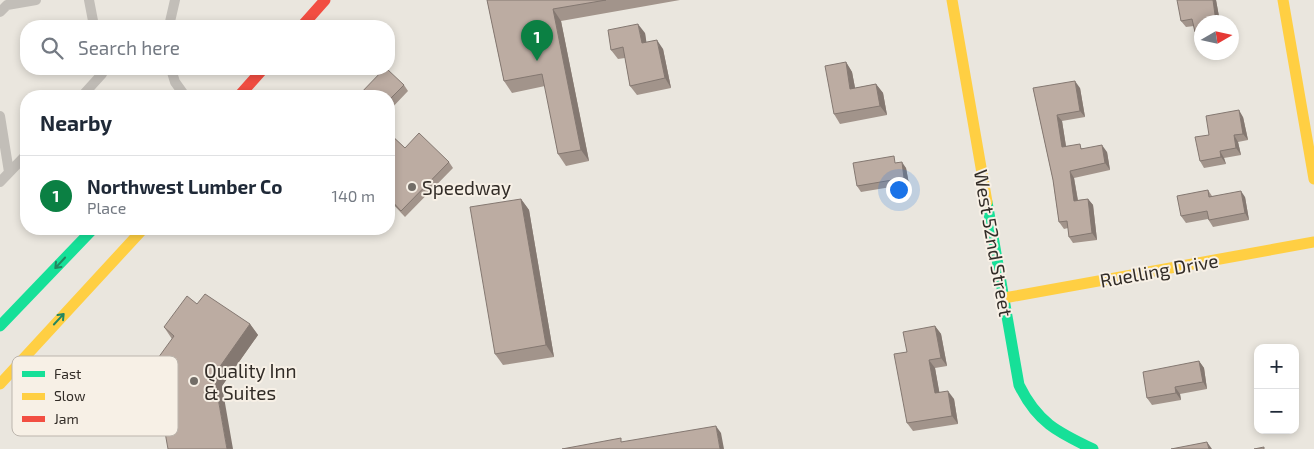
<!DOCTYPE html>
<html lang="en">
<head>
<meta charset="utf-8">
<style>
	body { margin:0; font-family:"Exo 2",sans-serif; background:#f2f2f3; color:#1f2937 }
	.controls { position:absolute; right:15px; bottom:15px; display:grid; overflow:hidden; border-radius:10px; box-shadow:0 2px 8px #0003 }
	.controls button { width:45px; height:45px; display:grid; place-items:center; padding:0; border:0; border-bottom:1px solid #e0e1e3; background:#fff; color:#1f2937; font:25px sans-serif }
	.compass { position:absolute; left:1194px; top:15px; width:45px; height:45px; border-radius:50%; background:#fff; box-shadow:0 2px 8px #0003; rotate:81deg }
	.you { position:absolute; left:898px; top:189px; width:18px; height:18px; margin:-12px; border:4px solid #fff; border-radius:50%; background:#1a73e8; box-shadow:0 0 0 8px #1a73e833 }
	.badge { display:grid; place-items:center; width:32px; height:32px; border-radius:50%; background:#0b8043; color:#fff; font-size:16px; font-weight:700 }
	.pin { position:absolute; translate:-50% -41px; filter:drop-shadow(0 1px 2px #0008) }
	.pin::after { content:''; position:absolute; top:26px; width:18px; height:15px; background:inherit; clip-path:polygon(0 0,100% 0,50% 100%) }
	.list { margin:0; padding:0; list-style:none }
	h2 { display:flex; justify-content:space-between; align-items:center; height:65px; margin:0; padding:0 20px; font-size:21px }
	h2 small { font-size:16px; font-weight:400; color:#747a83 }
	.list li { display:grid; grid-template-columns:32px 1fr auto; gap:15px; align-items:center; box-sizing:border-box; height:80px; padding:0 20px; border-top:1px solid #e0e1e3 }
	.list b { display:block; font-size:19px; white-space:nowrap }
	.list p { margin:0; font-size:16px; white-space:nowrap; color:#747a83 }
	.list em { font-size:16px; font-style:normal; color:#747a83 }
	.icon { flex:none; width:28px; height:28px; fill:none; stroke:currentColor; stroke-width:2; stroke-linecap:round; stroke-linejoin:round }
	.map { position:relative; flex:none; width:1314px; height:449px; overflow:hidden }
	.search { position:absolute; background:#fff; box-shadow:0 2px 8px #0003; left:20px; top:20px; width:375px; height:55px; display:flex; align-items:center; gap:12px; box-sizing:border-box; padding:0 18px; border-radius:20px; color:#747a83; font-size:19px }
	.panel { position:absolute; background:#fff; box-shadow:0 2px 8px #0003; left:20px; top:90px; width:375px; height:145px; border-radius:20px }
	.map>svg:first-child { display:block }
</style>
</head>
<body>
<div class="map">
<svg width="1314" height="449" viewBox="0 0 1314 449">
	<rect width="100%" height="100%" fill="#eae6de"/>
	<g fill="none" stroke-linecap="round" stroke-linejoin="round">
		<path stroke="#c2beb8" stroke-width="10" d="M 89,0 L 94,26
			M 0,12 L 7,5 L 36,0
			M 169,26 L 175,0
			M 171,69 L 175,82 L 185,96
			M 82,96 L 102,74 L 101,69
			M 0,116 L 9,172
			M 0,182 L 26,155"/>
		<path stroke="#16e098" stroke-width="11" d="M 987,202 L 1019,385 C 1037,422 1057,432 1093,449
			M 0,326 L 93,229"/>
		<path stroke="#ffcf43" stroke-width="11" d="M 952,0 L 987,202
			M 1283,0 L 1314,179
			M 1004,298 L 1314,242
			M 0,384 L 143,229"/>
		<path stroke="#f24e42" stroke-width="11" d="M 302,26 L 325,0
			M 239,96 L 263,69"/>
	</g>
	<path fill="#a2948b" d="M 487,0 L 680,0 L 561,21 L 589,161 L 566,166 L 558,154 L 545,86 L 512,93 L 504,81 Z
		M 1179,0 L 1216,0 L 1220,22 L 1202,22 L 1202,38 L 1199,39 L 1195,32 L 1194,26 L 1186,27 L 1181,21 Z
		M 645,33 L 646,42 L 663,49 L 671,88 L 637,95 L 630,86 L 625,58 L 618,59 L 611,50 Z
		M 846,62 L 852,72 L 855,88 L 876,84 L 883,93 L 887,115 L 840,124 L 834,114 Z
		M 404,85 L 408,91 L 389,111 L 389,96 Z
		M 1033,88 L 1080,88 L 1085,117 L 1062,121 L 1066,146 L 1107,152 L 1110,170 L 1074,178 L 1078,200 L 1088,199 L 1093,205 L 1097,240 L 1073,243 L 1069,237 L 1068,228 L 1064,229 L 1059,222 L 1053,180 Z
		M 1243,117 L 1248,140 L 1238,142 L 1241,155 L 1224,158 L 1226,164 L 1204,168 L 1200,161 L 1209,135 Z
		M 389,133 L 405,148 L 449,162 L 453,168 L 405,217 L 389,200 Z
		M 898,162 L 906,168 L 909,184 L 861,192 L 857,186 Z
		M 1208,190 L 1212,196 L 1245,197 L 1249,220 L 1213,227 L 1208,219 L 1186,223 L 1181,216 Z
		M 521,199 L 529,210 L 554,357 L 503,365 L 495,354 Z
		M 197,304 L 250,324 L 258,335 L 222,386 L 172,339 L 164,327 Z
		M 935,326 L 941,334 L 947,366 L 935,368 L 939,392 L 954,399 L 958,424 L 913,431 L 907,423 L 907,352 Z
		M 1199,361 L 1204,368 L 1207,389 L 1180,394 L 1181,400 L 1152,405 L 1147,398 Z"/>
	<path fill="#847871" d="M 1213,0 L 1216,0 L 1220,22 L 1216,22 Z
		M 553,9 L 561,21 L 589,161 L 581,150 Z
		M 638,24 L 645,33 L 648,52 L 642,43 Z
		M 657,40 L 663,49 L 671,88 L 665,78 Z
		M 846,62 L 852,72 L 857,98 L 850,89 Z
		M 1075,81 L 1080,88 L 1085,117 L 1080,111 Z
		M 876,84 L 883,93 L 887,115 L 880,106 Z
		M 1239,110 L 1243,117 L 1248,140 L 1243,134 Z
		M 1057,115 L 1062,121 L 1067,153 L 1062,147 Z
		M 1234,135 L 1238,142 L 1241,155 L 1236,148 Z
		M 1102,145 L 1107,152 L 1110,170 L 1105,163 Z
		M 1220,151 L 1224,158 L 1226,164 L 1221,157 Z
		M 902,162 L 906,168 L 909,184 L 904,178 Z
		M 1070,171 L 1074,178 L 1079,208 L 1074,201 Z
		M 1241,191 L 1245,197 L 1249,220 L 1245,213 Z
		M 521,199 L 529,210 L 554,357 L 546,345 Z
		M 1088,199 L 1093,205 L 1097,240 L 1092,233 Z
		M 250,324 L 258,335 L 222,386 L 233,449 L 227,449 L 214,375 Z
		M 935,326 L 941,334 L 947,366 L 941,358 Z
		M 929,360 L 935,368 L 941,401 L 935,393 Z
		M 1199,361 L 1204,368 L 1207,389 L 1203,382 Z
		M 1175,387 L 1180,394 L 1181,400 L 1176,393 Z
		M 948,391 L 954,399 L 958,424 L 952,416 Z
		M 716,426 L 721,433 L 724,449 L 720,449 Z
		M 1207,442 L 1212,449 L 1209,449 Z"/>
	<path fill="#bcaca2" stroke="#847871" d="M 487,0 L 606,0 L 553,9 L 581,150 L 558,154 L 542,74 L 504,81 Z
		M 1177,0 L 1213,0 L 1216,22 L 1202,22 L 1202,31 L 1195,32 L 1192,19 L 1181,21 Z
		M 638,24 L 642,43 L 657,40 L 665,78 L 630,86 L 623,47 L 611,50 L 608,30 Z
		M 846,62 L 850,89 L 876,84 L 880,106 L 834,114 L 825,66 Z
		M 384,69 L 387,69 L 404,85 L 389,100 L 389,96 L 358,96 Z
		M 1075,81 L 1080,111 L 1057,115 L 1062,147 L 1080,144 L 1081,149 L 1102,145 L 1105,163 L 1070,171 L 1074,201 L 1088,199 L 1092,233 L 1069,237 L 1067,221 L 1059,222 L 1053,180 L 1033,88 Z
		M 1239,110 L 1243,134 L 1234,135 L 1236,148 L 1220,151 L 1221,157 L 1200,161 L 1195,137 L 1209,135 L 1206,116 Z
		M 389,133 L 405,148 L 419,133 L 449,162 L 401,211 L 389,198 Z
		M 894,156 L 895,163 L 902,162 L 904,178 L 857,186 L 853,163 Z
		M 1208,190 L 1209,197 L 1241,191 L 1245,213 L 1209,220 L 1207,211 L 1181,216 L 1177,196 Z
		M 521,199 L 546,345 L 495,354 L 470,207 Z
		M 205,294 L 250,324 L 214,375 L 227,449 L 168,449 L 153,365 L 174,336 L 164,327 L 187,296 L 197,304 Z
		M 935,326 L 941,358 L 929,360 L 935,393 L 948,391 L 952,416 L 907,423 L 894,354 L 907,352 L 903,332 Z
		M 1199,361 L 1203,382 L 1175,387 L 1176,393 L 1147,398 L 1143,372 Z
		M 716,426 L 720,449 L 562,449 L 621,438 L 621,442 Z
		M 1207,442 L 1209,449 L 1171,449 Z
		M 1264,447 L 1264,449 L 1254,449 Z"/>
	<defs><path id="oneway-shaft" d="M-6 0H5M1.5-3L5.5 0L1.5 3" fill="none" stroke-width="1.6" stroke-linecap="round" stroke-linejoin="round" transform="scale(1.25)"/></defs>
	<g stroke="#248660">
		<use href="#oneway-shaft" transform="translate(60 263) rotate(133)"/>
		<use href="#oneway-shaft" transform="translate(59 319) rotate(-47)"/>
	</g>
	<g fill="#726d67" stroke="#f7f0e6" stroke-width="2">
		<circle cx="412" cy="187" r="5"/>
		<circle cx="194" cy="381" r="5"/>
	</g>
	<g text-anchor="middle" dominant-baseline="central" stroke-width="4" stroke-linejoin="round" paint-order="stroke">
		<g font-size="19" fill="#322c27" stroke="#f7f0e6" text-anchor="start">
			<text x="422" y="187">Speedway</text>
			<text x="204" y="370">Quality Inn<tspan x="204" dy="22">&amp; Suites</tspan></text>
		</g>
		<g font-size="19" fill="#322c27" stroke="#f7f0e6">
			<text transform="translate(994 243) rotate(80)">West 52nd Street</text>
			<text transform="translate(1159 270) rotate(-10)">Ruelling Drive</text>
		</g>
	</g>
	<rect x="12" y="356" width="166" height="80" rx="8" fill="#f7f0e6" stroke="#bcb5ad" stroke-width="1"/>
	<rect x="22" y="371" width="23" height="6" fill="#16e098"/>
	<rect x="22" y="393" width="23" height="7" fill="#ffcf43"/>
	<rect x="22" y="416" width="23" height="6" fill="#f24e42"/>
	<g font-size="14" fill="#322c27">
		<text x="54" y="379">Fast</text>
		<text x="54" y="401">Slow</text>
		<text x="54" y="424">Jam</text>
	</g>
</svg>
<div class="controls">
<button>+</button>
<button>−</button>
</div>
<svg class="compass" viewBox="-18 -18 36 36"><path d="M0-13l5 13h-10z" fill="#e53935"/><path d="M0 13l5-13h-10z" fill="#747a83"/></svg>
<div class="you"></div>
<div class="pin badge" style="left:537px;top:61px">1</div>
<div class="search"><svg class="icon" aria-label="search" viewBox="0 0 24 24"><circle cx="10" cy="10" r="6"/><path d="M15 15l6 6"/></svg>Search here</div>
<section class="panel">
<h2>Nearby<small></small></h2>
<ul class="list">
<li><span class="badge">1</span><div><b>Northwest Lumber Co</b><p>Place</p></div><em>140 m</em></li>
</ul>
</section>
</div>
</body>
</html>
